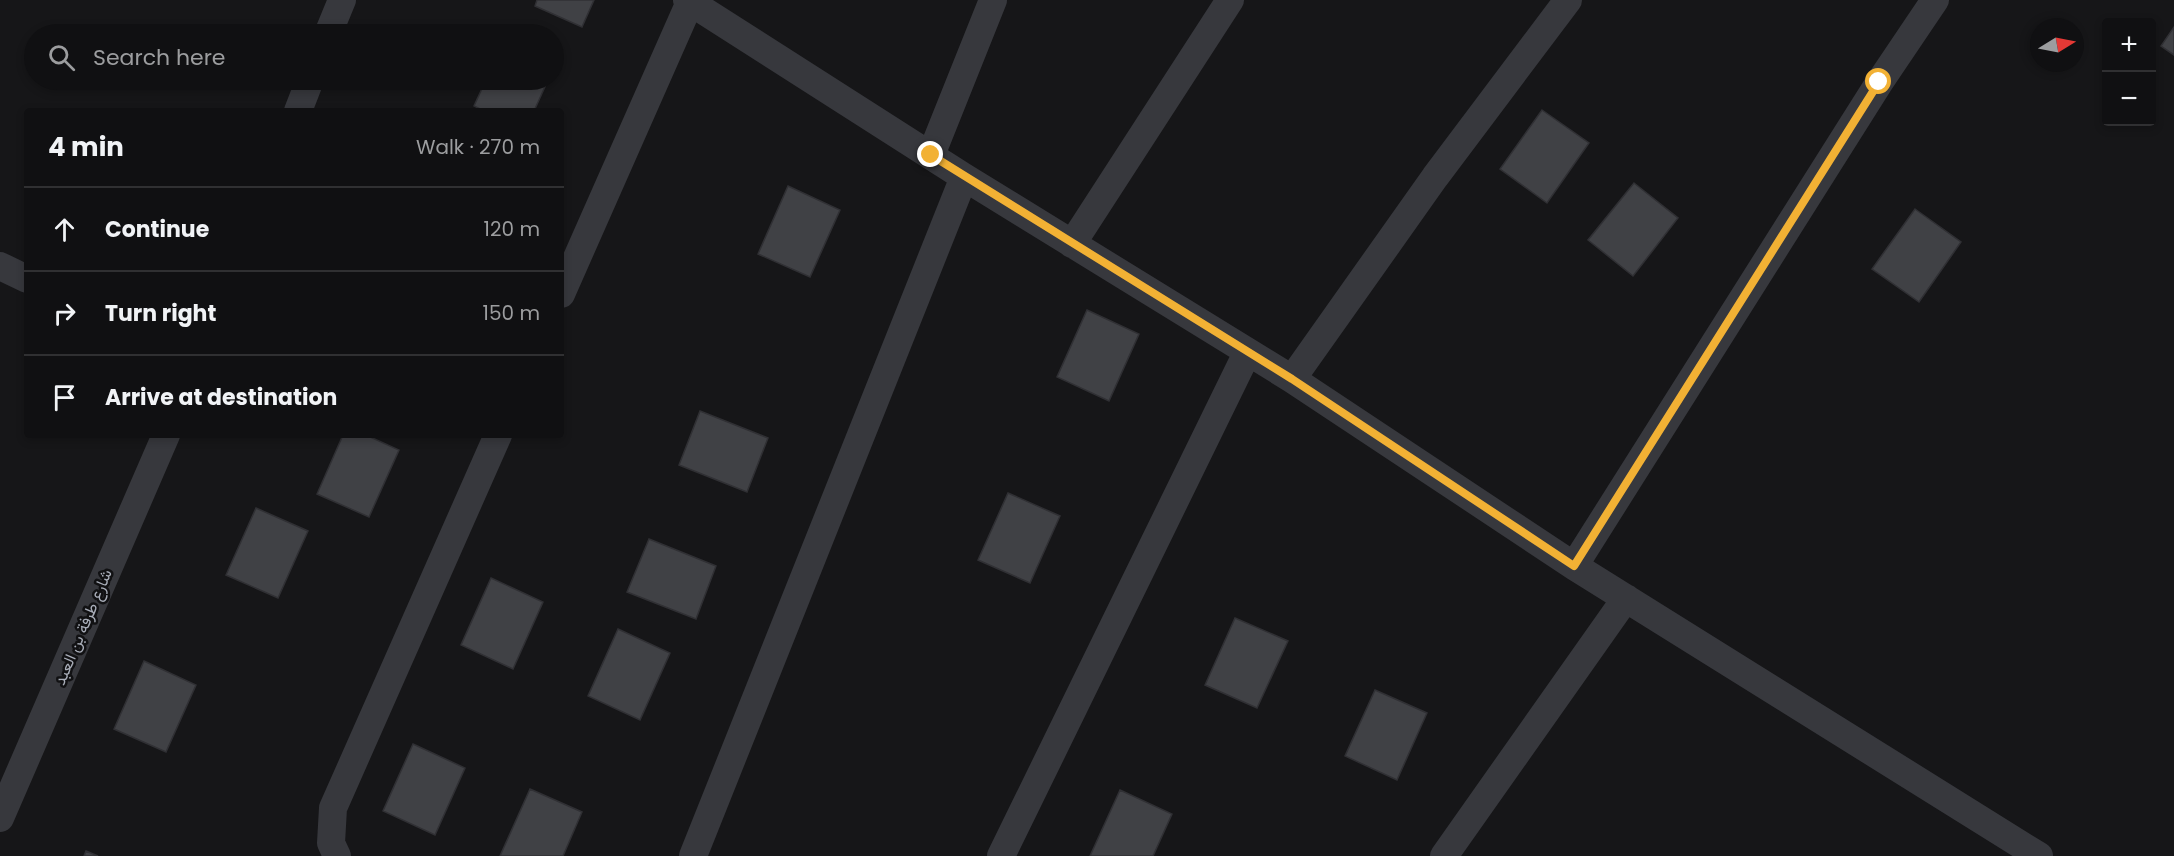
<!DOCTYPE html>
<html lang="en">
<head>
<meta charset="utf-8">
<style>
	body { margin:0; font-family:Poppins,Vazirmatn,sans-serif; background:#1e1e20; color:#f1f3f6 }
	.controls { position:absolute; right:18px; top:18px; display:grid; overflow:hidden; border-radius:6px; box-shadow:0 3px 9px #0003 }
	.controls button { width:54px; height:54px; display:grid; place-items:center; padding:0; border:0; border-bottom:2px solid #303032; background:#101012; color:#f1f3f6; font:30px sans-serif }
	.compass { position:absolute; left:2030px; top:18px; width:54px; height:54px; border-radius:50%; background:#101012; box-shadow:0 3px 9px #0003; rotate:80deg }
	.stop { position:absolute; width:18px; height:18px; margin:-14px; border:4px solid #f2b134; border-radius:50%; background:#fff }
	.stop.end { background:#f2b134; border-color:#fff; box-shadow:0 2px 6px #0008 }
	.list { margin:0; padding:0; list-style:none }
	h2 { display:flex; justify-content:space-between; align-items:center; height:78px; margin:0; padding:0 24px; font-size:26px }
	h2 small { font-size:20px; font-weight:400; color:#9c9d9f }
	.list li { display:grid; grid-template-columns:39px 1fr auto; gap:18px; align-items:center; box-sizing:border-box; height:84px; padding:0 24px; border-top:2px solid #303032 }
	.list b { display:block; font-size:22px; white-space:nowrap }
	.list em { font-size:20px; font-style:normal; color:#9c9d9f }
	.icon { flex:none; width:33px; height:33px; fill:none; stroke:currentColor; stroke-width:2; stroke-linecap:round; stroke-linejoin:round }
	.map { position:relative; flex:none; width:2174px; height:856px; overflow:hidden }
	.search { position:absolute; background:#101012; box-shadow:0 3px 9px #0003; left:24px; top:24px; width:540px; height:66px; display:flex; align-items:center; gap:15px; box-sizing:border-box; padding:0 21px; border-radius:33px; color:#9c9d9f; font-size:22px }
	.panel { position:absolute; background:#101012; box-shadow:0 3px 9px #0003; left:24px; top:108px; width:540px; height:330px; border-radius:6px }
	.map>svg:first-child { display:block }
</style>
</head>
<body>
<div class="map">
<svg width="2174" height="856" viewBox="0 0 2174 856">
	<rect width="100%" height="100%" fill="#161618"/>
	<path fill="#404145" stroke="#303034" stroke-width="1.5" d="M 537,0 L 594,0 L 582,27 L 535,6 Z
		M 2174,27 L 2174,55 L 2161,46 Z
		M 486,80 L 548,80 L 534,111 L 484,111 L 474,106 Z
		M 1542,110 L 1589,143 L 1547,203 L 1500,169 Z
		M 1634,183 L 1678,218 L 1633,276 L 1588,240 Z
		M 788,186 L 840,210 L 810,277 L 758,254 Z
		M 1915,209 L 1961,242 L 1919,302 L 1872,269 Z
		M 1087,310 L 1139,334 L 1109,401 L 1057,377 Z
		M 700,411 L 768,438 L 747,492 L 679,465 Z
		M 343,435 L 366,435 L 399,450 L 369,517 L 317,494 Z
		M 1008,493 L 1060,516 L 1030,583 L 978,560 Z
		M 256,508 L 308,531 L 278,598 L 226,575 Z
		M 649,539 L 716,566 L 696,619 L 627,592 Z
		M 491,578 L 543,602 L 513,669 L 461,645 Z
		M 1235,618 L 1288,641 L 1257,708 L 1205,685 Z
		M 618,629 L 670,653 L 640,720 L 588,696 Z
		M 144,661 L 196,685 L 166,752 L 114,729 Z
		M 1375,690 L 1427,713 L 1397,780 L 1345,756 Z
		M 413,744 L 465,768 L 435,835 L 383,811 Z
		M 530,789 L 582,812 L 563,856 L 500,856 Z
		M 1120,790 L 1172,814 L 1153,856 L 1090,856 Z
		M 86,851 L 98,856 L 84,856 Z"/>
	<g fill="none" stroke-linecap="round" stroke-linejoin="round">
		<path stroke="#37383d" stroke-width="28" d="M 687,0 L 964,177 L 1292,379 L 1574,566 L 2039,856
			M 328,34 L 342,0
			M 298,111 L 310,80
			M 931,155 L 993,0
			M 1072,244 L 1230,0
			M 0,266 L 27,279
			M 561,294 L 690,2
			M 1292,379 L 1435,177 L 1568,0
			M 1574,566 L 1879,83 L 1935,0
			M 0,818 L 166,435
			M 337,856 L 331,843 L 333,808 L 498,435
			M 693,856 L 964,177
			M 1001,856 L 1247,353
			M 1444,856 L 1626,598"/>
	</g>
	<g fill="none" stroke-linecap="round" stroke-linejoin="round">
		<path stroke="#f2b134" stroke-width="8" d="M 931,155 L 1292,379 L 1574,566 L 1879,82"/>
	</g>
	<g text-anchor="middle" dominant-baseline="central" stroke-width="5" stroke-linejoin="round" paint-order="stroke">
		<g font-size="16" fill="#a8adb8" stroke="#111113">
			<text transform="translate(83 627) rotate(-67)">شارع طرفة بن العبد</text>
		</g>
	</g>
</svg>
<div class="controls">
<button>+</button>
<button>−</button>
</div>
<svg class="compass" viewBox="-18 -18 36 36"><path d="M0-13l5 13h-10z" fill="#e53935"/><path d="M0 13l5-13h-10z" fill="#9c9d9f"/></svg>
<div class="stop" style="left:1879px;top:82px"></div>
<div class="stop end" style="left:931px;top:155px"></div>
<div class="search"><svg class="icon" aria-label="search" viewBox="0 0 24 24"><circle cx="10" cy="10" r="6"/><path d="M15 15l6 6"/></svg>Search here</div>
<section class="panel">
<h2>4 min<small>Walk · 270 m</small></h2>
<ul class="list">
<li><svg class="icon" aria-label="ahead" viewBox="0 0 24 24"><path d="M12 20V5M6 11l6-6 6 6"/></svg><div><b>Continue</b></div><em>120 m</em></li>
<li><svg class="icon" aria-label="right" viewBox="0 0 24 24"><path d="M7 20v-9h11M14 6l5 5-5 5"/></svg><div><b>Turn right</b></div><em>150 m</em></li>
<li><svg class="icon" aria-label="arrive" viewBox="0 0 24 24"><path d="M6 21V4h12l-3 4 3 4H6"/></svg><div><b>Arrive at destination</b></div></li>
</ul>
</section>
</div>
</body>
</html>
